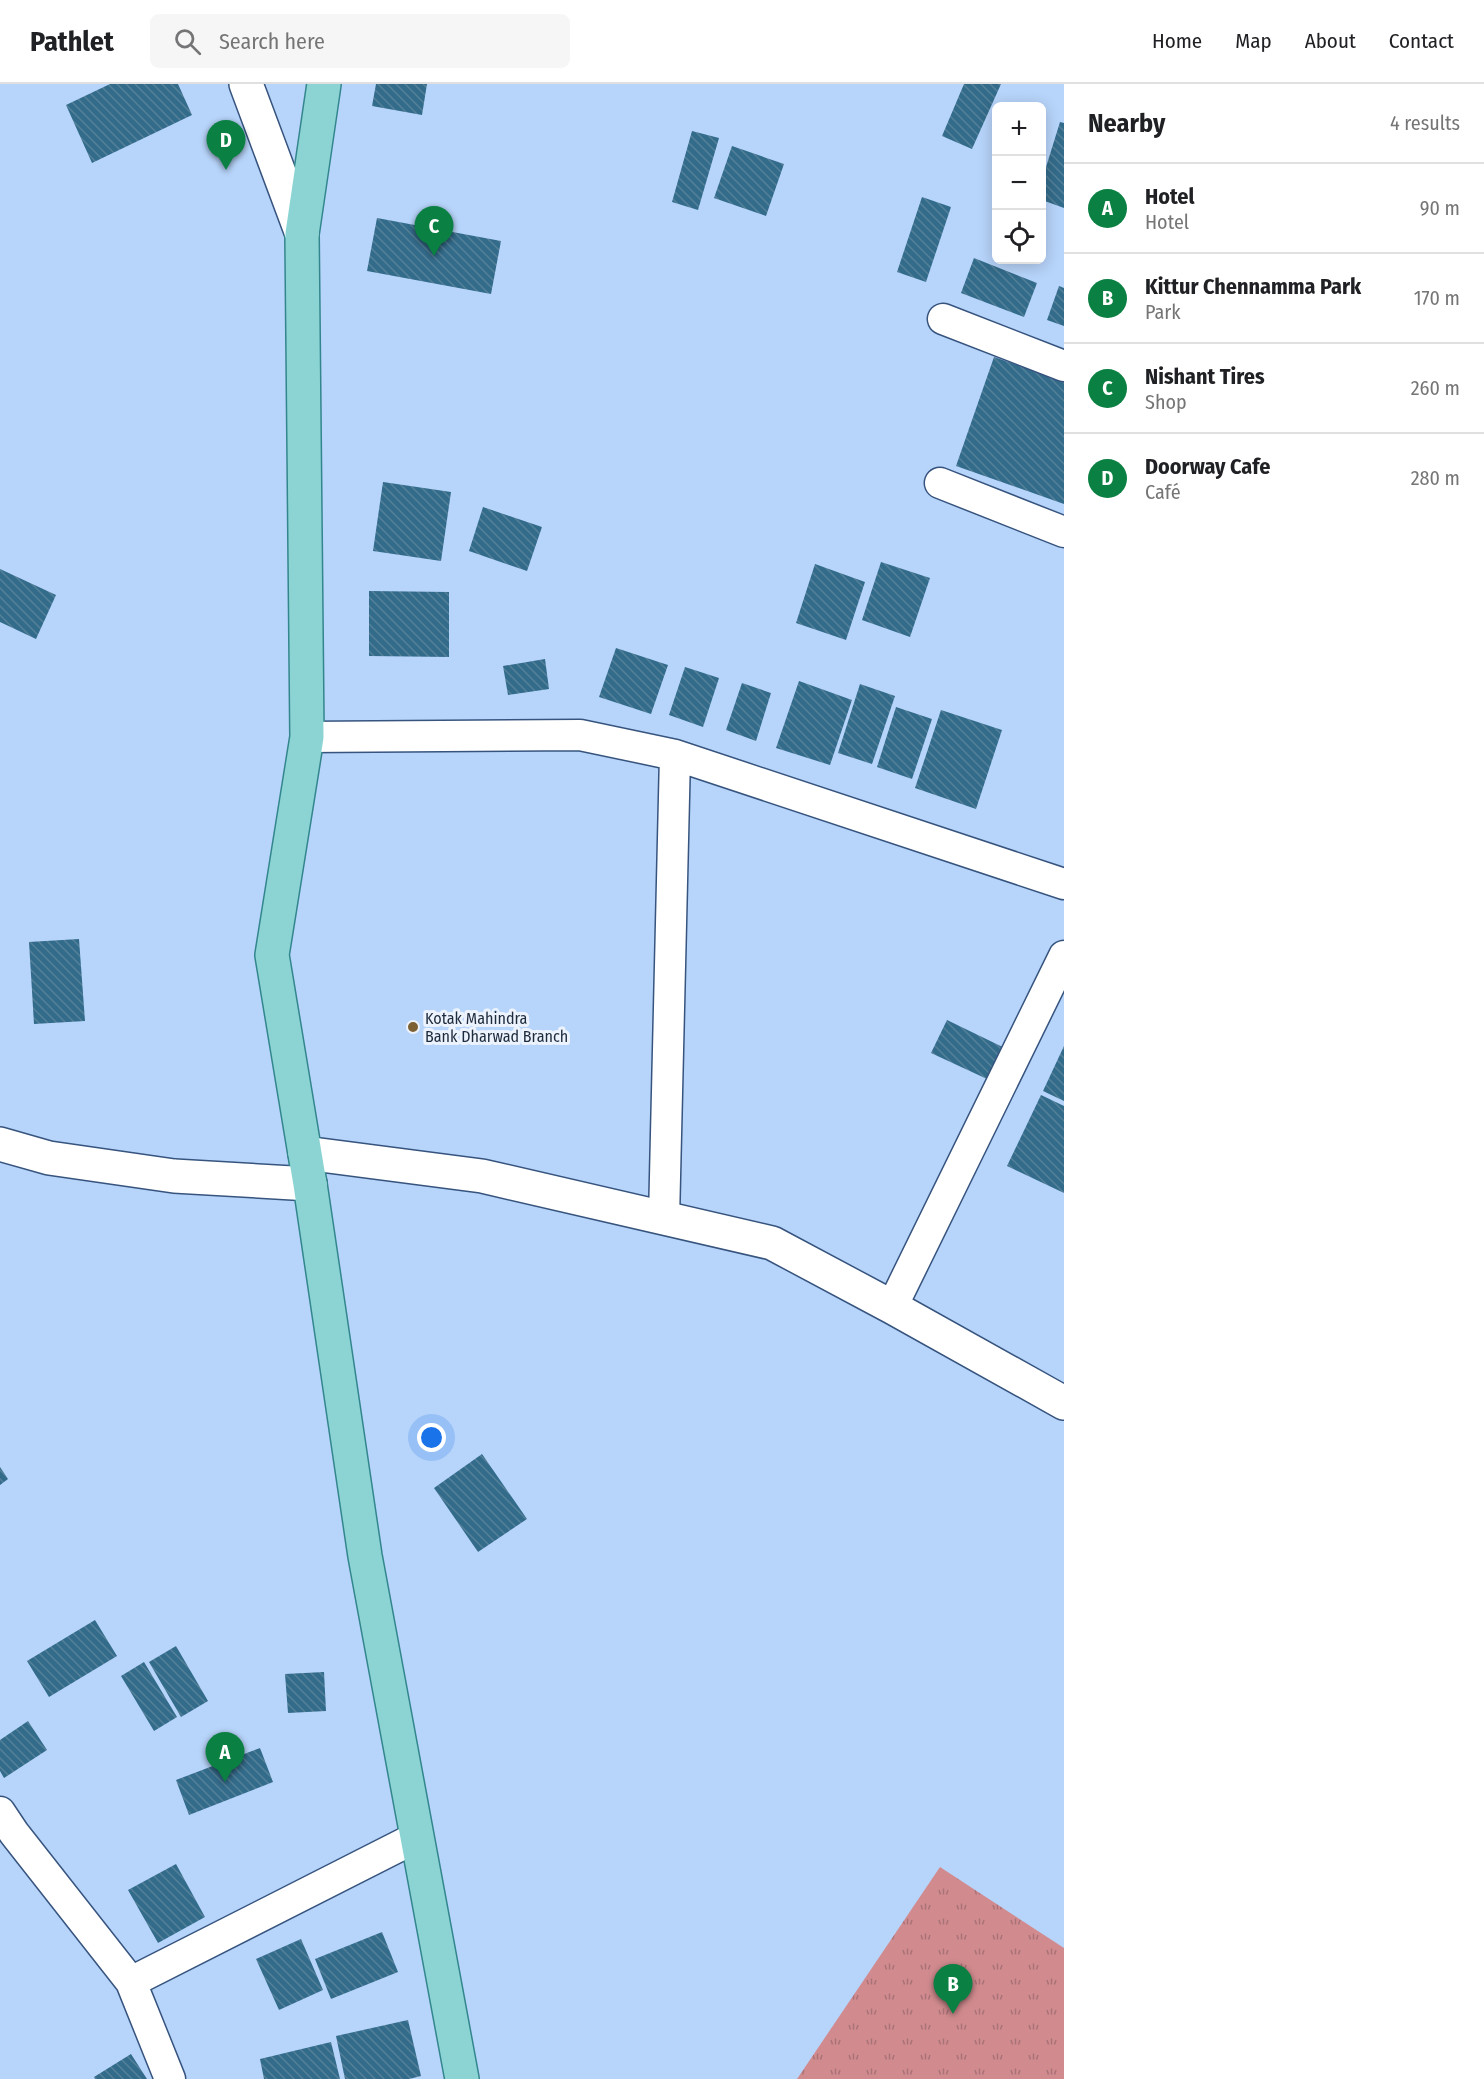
<!DOCTYPE html>
<html lang="en">
<head>
<meta charset="utf-8">
<style>
	body { margin:0; font-family:"Fira Sans Condensed",sans-serif; background:#f6f6f6; color:#202124 }
	.controls { position:absolute; right:18px; top:18px; display:grid; overflow:hidden; border-radius:9px; box-shadow:0 3px 15px #0003 }
	.controls button { width:54px; height:54px; display:grid; place-items:center; padding:0; border:0; border-bottom:2px solid #e0e0e0; background:#fff; color:#202124; font:30px sans-serif }
	.you { position:absolute; left:432px; top:1354px; width:21px; height:21px; margin:-15px; border:4px solid #fff; border-radius:50%; background:#1a73e8; box-shadow:0 0 0 9px #1a73e833 }
	.badge { display:grid; place-items:center; width:39px; height:39px; border-radius:50%; background:#0b8043; color:#fff; font-size:20px; font-weight:700 }
	.pin { position:absolute; translate:-50% -50px; filter:drop-shadow(0 2px 3px #0008) }
	.pin::after { content:''; position:absolute; top:32px; width:21px; height:18px; background:inherit; clip-path:polygon(0 0,100% 0,50% 100%) }
	.list { margin:0; padding:0; list-style:none }
	h2 { display:flex; justify-content:space-between; align-items:center; height:78px; margin:0; padding:0 24px; font-size:26px }
	h2 small { font-size:20px; font-weight:400; color:#757577 }
	.list li { display:grid; grid-template-columns:39px 1fr auto; gap:18px; align-items:center; box-sizing:border-box; height:90px; padding:0 24px; border-top:2px solid #e0e0e0 }
	.list b { display:block; font-size:22px; white-space:nowrap }
	.list p { margin:0; font-size:20px; white-space:nowrap; color:#757577 }
	.list em { font-size:20px; font-style:normal; color:#757577 }
	.icon { flex:none; width:33px; height:33px; fill:none; stroke:currentColor; stroke-width:2; stroke-linecap:round; stroke-linejoin:round }
	.map { position:relative; flex:none; width:1064px; height:1995px; overflow:hidden }
	header { display:flex; align-items:center; gap:36px; box-sizing:border-box; height:84px; padding:0 30px; background:#fff; border-bottom:2px solid #e0e0e0 }
	header strong { font-size:28px }
	nav { display:flex; gap:33px; margin-inline-start:auto; font-size:21px }
	.search { width:420px; height:54px; background:#f6f6f6; display:flex; align-items:center; gap:15px; box-sizing:border-box; padding:0 21px; border-radius:9px; color:#757577; font-size:22px }
	main { display:flex }
	aside { flex:1; background:#fff }
	.map>svg:first-child { display:block }
</style>
</head>
<body>
<header>
<strong>Pathlet</strong>
<div class="search"><svg class="icon" aria-label="search" viewBox="0 0 24 24"><circle cx="10" cy="10" r="6"/><path d="M15 15l6 6"/></svg>Search here</div>
<nav><a>Home</a><a>Map</a><a>About</a><a>Contact</a></nav>
</header>
<main>
<div class="map">
<svg width="1064" height="1995" viewBox="0 0 1064 1995">
	<defs>
		<pattern id="park-tufts" width="24" height="20" patternUnits="userSpaceOnUse" patternTransform="scale(1.5)"><rect width="24" height="20" fill="#d18b8f"/><path d="M3 7l-1-3M5 7V3M7 7l1-3M15 17l-1-3M17 17v-4M19 17l1-3" fill="none" stroke="#a97276"/></pattern>
		<pattern id="building-back-hatch" width="6" height="6" patternUnits="userSpaceOnUse" patternTransform="scale(1.5)"><rect width="6" height="6" fill="#336b8a"/><path d="M-1 5l2 2M0 0l6 6M5-1l2 2" fill="none" stroke="#558099"/></pattern>
	</defs>
	<rect width="100%" height="100%" fill="#b7d4fa"/>
	<path fill="url(#park-tufts)" d="M 940,1783 L 1064,1864 L 1064,1995 L 797,1995 Z"/>
	<path fill="url(#building-back-hatch)" d="M 110,0 L 178,0 L 192,31 L 92,79 L 66,21 Z
		M 376,0 L 427,0 L 422,31 L 372,22 Z
		M 964,0 L 1001,0 L 972,65 L 942,52 Z
		M 1060,38 L 1064,39 L 1064,124 L 1042,116 L 1042,96 Z
		M 692,47 L 719,54 L 698,126 L 672,118 Z
		M 732,62 L 784,80 L 766,132 L 714,114 Z
		M 922,113 L 951,123 L 926,198 L 897,188 Z
		M 377,134 L 501,157 L 491,210 L 367,187 Z
		M 974,174 L 1037,199 L 1024,233 L 961,209 Z
		M 1059,202 L 1064,204 L 1064,242 L 1047,236 Z
		M 994,273 L 1064,297 L 1064,420 L 956,382 Z
		M 383,398 L 451,408 L 441,477 L 373,467 Z
		M 483,423 L 542,443 L 527,487 L 469,467 Z
		M 881,478 L 930,494 L 910,553 L 862,536 Z
		M 815,480 L 865,498 L 846,556 L 796,539 Z
		M 0,485 L 56,511 L 36,555 L 0,538 Z
		M 369,507 L 449,508 L 449,573 L 369,572 Z
		M 616,564 L 668,581 L 651,630 L 599,613 Z
		M 545,575 L 549,605 L 508,611 L 503,582 Z
		M 685,583 L 719,594 L 703,643 L 669,631 Z
		M 799,597 L 852,616 L 830,681 L 776,664 Z
		M 742,599 L 771,609 L 756,657 L 726,646 Z
		M 860,600 L 895,612 L 872,680 L 838,669 Z
		M 896,623 L 932,635 L 912,695 L 877,683 Z
		M 941,626 L 1002,646 L 976,725 L 915,704 Z
		M 79,855 L 85,937 L 34,940 L 29,858 Z
		M 947,936 L 1015,969 L 1000,1001 L 931,969 Z
		M 1064,962 L 1064,1017 L 1043,1007 Z
		M 1041,1011 L 1064,1022 L 1064,1109 L 1007,1082 Z
		M 482,1370 L 527,1435 L 478,1468 L 434,1404 Z
		M 0,1383 L 8,1395 L 0,1401 Z
		M 95,1536 L 117,1572 L 49,1613 L 27,1577 Z
		M 176,1562 L 208,1617 L 181,1633 L 149,1578 Z
		M 144,1578 L 177,1633 L 154,1647 L 121,1592 Z
		M 324,1588 L 326,1627 L 288,1629 L 285,1590 Z
		M 28,1637 L 47,1666 L 4,1694 L 0,1687 L 0,1656 Z
		M 260,1664 L 273,1698 L 189,1731 L 176,1696 Z
		M 176,1780 L 205,1833 L 158,1859 L 128,1806 Z
		M 382,1848 L 398,1888 L 331,1915 L 315,1875 Z
		M 301,1855 L 323,1906 L 279,1926 L 256,1875 Z
		M 408,1936 L 421,1992 L 409,1995 L 345,1995 L 336,1952 Z
		M 331,1958 L 340,1995 L 264,1995 L 260,1975 Z
		M 131,1970 L 147,1995 L 95,1995 L 94,1993 Z"/>
	<g fill="none" stroke-linecap="round" stroke-linejoin="round">
		<defs>
			<path id="minor" d="M 943,235 L 1064,282
				M 940,399 L 1064,448
				M 307,653 L 580,651 L 675,671 L 1064,800
				M 664,1135 L 675,671
				M 892,1223 L 1064,872
				M 0,1728 L 14,1749 L 131,1898 L 170,1995
				M 131,1898 L 417,1753"/>
			<path id="tertiary" d="M 0,1060 L 49,1074 L 174,1092 L 310,1100
				M 305,1069 L 482,1092 L 772,1159 L 892,1223 L 1064,1319"/>
			<path id="secondary" d="M 246,0 L 302,150"/>
			<path id="primary" d="M 324,0 L 302,150 L 307,653 L 272,871 L 310,1100 L 365,1472 L 462,1995"/>
		</defs>
		<use href="#minor" stroke="#36547e" stroke-width="33"/>
		<use href="#tertiary" stroke="#36547e" stroke-width="36"/>
		<use href="#secondary" stroke="#36547e" stroke-width="36"/>
		<use href="#primary" stroke="#33868d" stroke-width="36"/>
		<use href="#minor" stroke="#fff" stroke-width="30"/>
		<use href="#tertiary" stroke="#fff" stroke-width="33"/>
		<use href="#secondary" stroke="#fff" stroke-width="33"/>
		<use href="#primary" stroke="#8cd4d4" stroke-width="33"/>
	</g>
	<circle fill="#7d6033" stroke="#ecf3fd" stroke-width="2" cx="413" cy="943" r="6"/>
	<g text-anchor="middle" dominant-baseline="central" stroke-width="6" stroke-linejoin="round" paint-order="stroke">
		<g font-size="16" fill="#1d2b3d" stroke="#ecf3fd" text-anchor="start">
			<text x="425" y="934">Kotak Mahindra<tspan x="425" dy="18">Bank Dharwad Branch</tspan></text>
		</g>
	</g>
</svg>
<div class="controls">
<button>+</button>
<button>−</button>
<button><svg class="icon" aria-label="locate" viewBox="0 0 24 24"><circle cx="12" cy="12" r="6"/><path d="M12 2v4M12 18v4M2 12h4M18 12h4"/></svg></button>
</div>
<div class="you"></div>
<div class="pin badge" style="left:225px;top:1698px">A</div>
<div class="pin badge" style="left:953px;top:1930px">B</div>
<div class="pin badge" style="left:434px;top:172px">C</div>
<div class="pin badge" style="left:226px;top:86px">D</div>
</div>
<aside>
<h2>Nearby<small>4 results</small></h2>
<ul class="list">
<li><span class="badge">A</span><div><b>Hotel</b><p>Hotel</p></div><em>90 m</em></li>
<li><span class="badge">B</span><div><b>Kittur Chennamma Park</b><p>Park</p></div><em>170 m</em></li>
<li><span class="badge">C</span><div><b>Nishant Tires</b><p>Shop</p></div><em>260 m</em></li>
<li><span class="badge">D</span><div><b>Doorway Cafe</b><p>Café</p></div><em>280 m</em></li>
</ul>
</aside>
</main>
</body>
</html>
